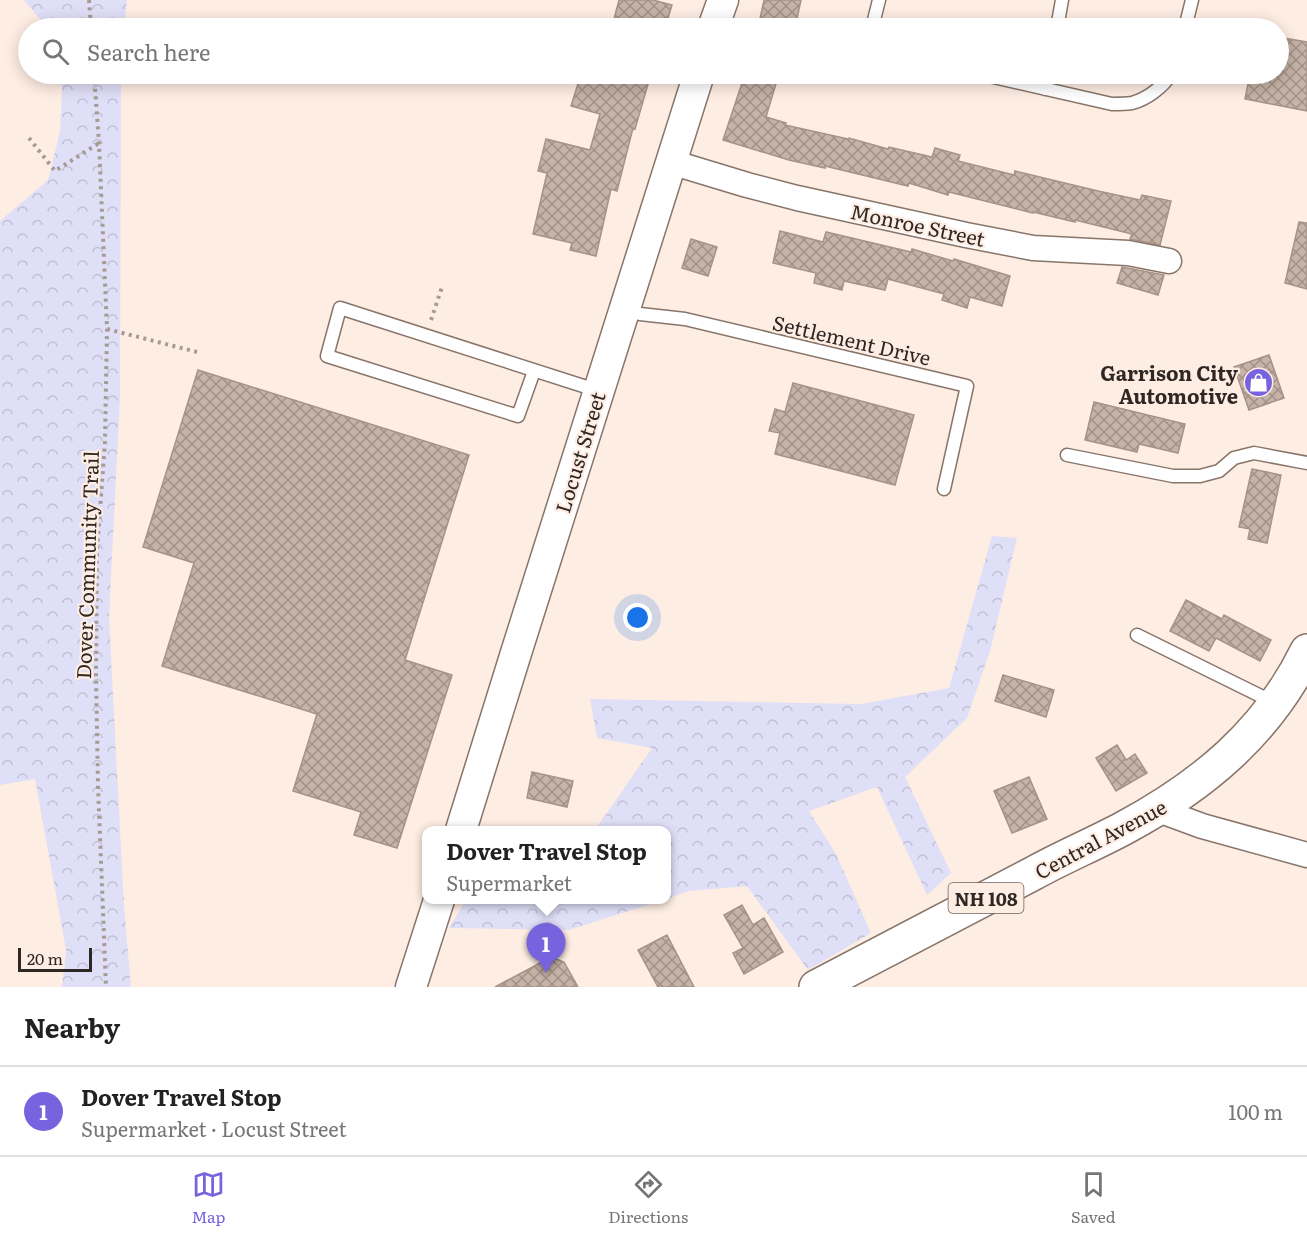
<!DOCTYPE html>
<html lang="en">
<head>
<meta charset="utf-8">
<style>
	body { margin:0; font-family:Literata,serif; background:#f6f6f6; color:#222 }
	.scale { position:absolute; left:18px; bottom:15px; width:74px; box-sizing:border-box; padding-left:6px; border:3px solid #2f2723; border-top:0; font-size:16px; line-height:21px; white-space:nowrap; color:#2f2723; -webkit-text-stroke:4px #feede3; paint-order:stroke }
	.you { position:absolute; left:638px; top:618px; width:21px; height:21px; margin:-15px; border:4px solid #fff; border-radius:50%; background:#1a73e8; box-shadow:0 0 0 9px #1a73e833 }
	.badge { display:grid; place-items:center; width:39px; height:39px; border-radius:50%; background:#7863de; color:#fff; font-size:20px; font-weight:700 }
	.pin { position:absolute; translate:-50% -50px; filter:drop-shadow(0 2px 3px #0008) }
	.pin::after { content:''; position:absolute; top:32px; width:21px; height:18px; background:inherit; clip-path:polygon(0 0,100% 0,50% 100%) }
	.popup { position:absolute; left:422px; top:826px; width:249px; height:78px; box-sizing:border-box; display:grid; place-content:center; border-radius:12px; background:#fff; filter:drop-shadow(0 2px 4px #0005); font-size:20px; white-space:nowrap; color:#767676 }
	.popup b { font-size:22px; color:#222 }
	.popup::after { content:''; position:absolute; left:50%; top:100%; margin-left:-12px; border:12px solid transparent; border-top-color:#fff }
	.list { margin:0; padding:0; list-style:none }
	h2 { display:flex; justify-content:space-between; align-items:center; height:78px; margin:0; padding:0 24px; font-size:26px }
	h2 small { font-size:20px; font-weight:400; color:#767676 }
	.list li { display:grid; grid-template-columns:39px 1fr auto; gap:18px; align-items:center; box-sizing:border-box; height:90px; padding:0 24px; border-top:2px solid #e0e0e0 }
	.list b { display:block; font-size:22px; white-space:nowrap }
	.list p { margin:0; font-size:20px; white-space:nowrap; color:#767676 }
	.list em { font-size:20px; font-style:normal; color:#767676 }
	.icon { flex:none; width:33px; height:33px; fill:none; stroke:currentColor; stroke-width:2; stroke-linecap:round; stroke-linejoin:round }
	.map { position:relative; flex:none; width:1307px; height:987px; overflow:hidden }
	.search { position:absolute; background:#fff; box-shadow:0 3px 15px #0003; left:18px; right:18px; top:18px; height:66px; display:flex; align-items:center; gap:15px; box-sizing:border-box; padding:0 21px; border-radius:33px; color:#767676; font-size:22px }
	.sheet { height:168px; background:#fff }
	nav { display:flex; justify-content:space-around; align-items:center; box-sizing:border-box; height:84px; border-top:2px solid #e0e0e0; background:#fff; font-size:16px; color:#767676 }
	nav a { display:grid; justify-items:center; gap:3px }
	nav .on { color:#7863de }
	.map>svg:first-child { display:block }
</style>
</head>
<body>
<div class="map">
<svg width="1307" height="987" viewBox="0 0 1307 987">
	<defs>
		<pattern id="forest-crowns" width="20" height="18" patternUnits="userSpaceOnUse" patternTransform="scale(1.5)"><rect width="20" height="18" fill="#e0dff8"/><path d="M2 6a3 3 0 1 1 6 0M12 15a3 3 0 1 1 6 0" fill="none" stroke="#c0bfd4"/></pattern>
		<pattern id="building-cross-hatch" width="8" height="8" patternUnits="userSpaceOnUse" patternTransform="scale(1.5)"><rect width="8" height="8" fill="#c6b2a6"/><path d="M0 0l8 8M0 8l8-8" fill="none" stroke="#a19187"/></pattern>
	</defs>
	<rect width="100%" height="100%" fill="#feede3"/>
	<path fill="url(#forest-crowns)" d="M 24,0 L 127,0 L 124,28 L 45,28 L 43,23 Z
		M 58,74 L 121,74 L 120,398 L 109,617 L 124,907 L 131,987 L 62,987 L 66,950 L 35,779 L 0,785 L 0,221 L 48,180 L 60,132 L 62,88 Z
		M 992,536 L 1017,538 L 990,651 L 967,718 L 905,777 L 951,873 L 927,895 L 877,787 L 809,811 L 836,854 L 871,933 L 808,970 L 747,886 L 689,891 L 666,899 L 666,830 L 595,830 L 652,748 L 597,738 L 590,699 L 861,704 L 949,688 Z
		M 466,900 L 663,900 L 569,930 L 449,928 Z"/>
	<path fill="url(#building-cross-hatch)" stroke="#a69287" stroke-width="1.5" d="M 619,0 L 653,0 L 672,5 L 665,28 L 646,28 L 614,19 Z
		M 764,0 L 801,0 L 795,28 L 758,28 Z
		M 1278,37 L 1307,42 L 1307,111 L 1245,99 L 1250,74 L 1278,74 Z
		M 581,74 L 651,74 L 635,129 L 633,128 L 617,191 L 611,189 L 596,256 L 570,250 L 572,243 L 533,234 L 547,173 L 538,171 L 546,139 L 590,150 L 600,114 L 571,106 Z
		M 745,74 L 766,74 L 778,77 L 766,117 L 786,123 L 785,125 L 848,139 L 849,138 L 888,149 L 889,147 L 932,157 L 935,148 L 960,155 L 958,161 L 1014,175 L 1015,171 L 1098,191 L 1140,200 L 1142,195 L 1171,201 L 1160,245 L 1130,239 L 1132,234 L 1075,220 L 1075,222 L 1033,212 L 1033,213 L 949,192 L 948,195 L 909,183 L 908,186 L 825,166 L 825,168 L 789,160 L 723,140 Z
		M 1299,222 L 1307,223 L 1307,289 L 1285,283 Z
		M 780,231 L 823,242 L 826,232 L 911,252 L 912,249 L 953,261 L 954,259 L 1010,276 L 1002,306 L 970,297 L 967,308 L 942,300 L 944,294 L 888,279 L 885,290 L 844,281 L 842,290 L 814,283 L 816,273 L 773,263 Z
		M 691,239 L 717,247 L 708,276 L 682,268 Z
		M 1122,267 L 1164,275 L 1158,295 L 1117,283 Z
		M 1269,355 L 1284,398 L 1249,410 L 1234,367 Z
		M 198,370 L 469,455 L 405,660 L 452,675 L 397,848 L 354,835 L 361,812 L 293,791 L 317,714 L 162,666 L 194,563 L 143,547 Z
		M 793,383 L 914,415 L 895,485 L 775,454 L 780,433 L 769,431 L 775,409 L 785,412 Z
		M 1094,402 L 1185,424 L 1178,453 L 1139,444 L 1137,452 L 1085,440 Z
		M 1252,469 L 1281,475 L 1267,543 L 1248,539 L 1250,529 L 1239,527 Z
		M 1186,600 L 1222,619 L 1224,615 L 1271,640 L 1260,661 L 1216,638 L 1209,651 L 1170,631 Z
		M 1003,675 L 1054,690 L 1046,717 L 995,701 Z
		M 1117,745 L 1126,760 L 1135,754 L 1147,773 L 1116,791 L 1096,758 Z
		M 532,772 L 573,781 L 567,807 L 527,798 Z
		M 1029,777 L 1047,819 L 1012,833 L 994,791 Z
		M 742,905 L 753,925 L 764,918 L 783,952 L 744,974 L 733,953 L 743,948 L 724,915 Z
		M 667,935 L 694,987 L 658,987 L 638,950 Z
		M 551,957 L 564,962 L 578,987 L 495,987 Z"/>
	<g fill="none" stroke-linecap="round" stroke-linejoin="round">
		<defs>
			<path id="service" d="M 872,28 L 879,0
				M 1057,28 L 1062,0
				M 1185,28 L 1192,0
				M 980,74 L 1112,104 C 1118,104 1125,104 1132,103 C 1147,99 1163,87 1171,74
				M 1045,89 L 1048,74
				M 625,310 L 640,314 L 685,319 L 967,386 L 944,489
				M 534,371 L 518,416 L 327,356 L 340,308 L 599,391
				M 1067,455 L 1173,476 L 1200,476 L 1219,471 L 1234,458 L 1254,453 L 1307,463
				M 1137,635 L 1273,702"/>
			<path id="minor" d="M 671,162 L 747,185 L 797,198 L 966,235 L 1033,248 L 1128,253 L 1169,261
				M 1156,809 L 1202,826 L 1307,855"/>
			<path id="tertiary" d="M 713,28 L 723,0
				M 461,830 L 516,653 L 699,74
				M 411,987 L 439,900"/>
			<path id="primary" d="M 816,987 C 888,949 961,911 1034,873 C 1063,857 1094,844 1124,828 C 1202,786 1267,733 1307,651"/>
		</defs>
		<use href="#service" stroke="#88756a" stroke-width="15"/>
		<use href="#minor" stroke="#88756a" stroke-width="27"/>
		<use href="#tertiary" stroke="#88756a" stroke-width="33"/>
		<use href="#primary" stroke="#88756a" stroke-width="36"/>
		<path stroke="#a89a93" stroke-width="4" stroke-dasharray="3 4.5" stroke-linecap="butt" d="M 89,0 L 91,28
			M 94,74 L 99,143 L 107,329 L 105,442 L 97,551 L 96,675 L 98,786 L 106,987
			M 29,138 L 55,171 L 99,143
			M 431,320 L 442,287
			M 107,329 L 197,352"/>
		<use href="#service" stroke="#fff" stroke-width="12"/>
		<use href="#minor" stroke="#fff" stroke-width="24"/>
		<use href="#tertiary" stroke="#fff" stroke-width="30"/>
		<use href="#primary" stroke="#fff" stroke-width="33"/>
	</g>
	<defs>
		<symbol id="shop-disc" viewBox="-11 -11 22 22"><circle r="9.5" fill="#7863de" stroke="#feede3"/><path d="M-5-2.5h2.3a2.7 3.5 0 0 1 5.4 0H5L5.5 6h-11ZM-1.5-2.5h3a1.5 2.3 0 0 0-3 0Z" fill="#fff"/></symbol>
	</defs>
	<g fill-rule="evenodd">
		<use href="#shop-disc" x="1242" y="366" width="33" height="33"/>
	</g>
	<g text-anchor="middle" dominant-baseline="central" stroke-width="4.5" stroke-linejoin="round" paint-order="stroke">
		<rect fill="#feede3" stroke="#6d625d" stroke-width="1.5" x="948.5" y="883" width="75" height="30" rx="4.5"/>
		<g font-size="18" font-weight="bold" fill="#2f2723">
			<text x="986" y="898">NH 108</text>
		</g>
		<g font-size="20" fill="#2f2723" stroke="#feede3">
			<text transform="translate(918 224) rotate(12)">Monroe Street</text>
			<text transform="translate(852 339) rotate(13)">Settlement Drive</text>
			<text transform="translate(579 452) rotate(-73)">Locust Street</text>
			<text transform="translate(86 565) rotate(-88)">Dover Community Trail</text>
			<text transform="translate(1100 838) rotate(-28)">Central Avenue</text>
		</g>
		<g font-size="20" font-weight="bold" fill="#2f2723" stroke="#feede3" text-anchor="end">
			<text x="1238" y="372">Garrison City<tspan x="1238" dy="23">Automotive</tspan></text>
		</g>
	</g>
</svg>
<div class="scale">20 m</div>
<div class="you"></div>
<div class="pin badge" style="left:546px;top:973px">1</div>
<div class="popup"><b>Dover Travel Stop</b>Supermarket</div>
<div class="search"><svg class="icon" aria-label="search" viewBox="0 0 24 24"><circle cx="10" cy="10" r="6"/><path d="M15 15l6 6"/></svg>Search here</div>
</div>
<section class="sheet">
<h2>Nearby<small></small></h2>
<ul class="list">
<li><span class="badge">1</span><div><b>Dover Travel Stop</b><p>Supermarket · Locust Street</p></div><em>100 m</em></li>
</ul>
</section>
<nav>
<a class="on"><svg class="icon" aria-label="map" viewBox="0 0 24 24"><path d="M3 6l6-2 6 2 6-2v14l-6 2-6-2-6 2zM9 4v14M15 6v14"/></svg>Map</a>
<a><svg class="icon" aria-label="directions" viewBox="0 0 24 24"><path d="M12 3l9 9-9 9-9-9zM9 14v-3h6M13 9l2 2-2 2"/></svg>Directions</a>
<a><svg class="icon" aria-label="saved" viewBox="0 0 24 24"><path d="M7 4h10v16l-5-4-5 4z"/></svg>Saved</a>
</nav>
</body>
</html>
